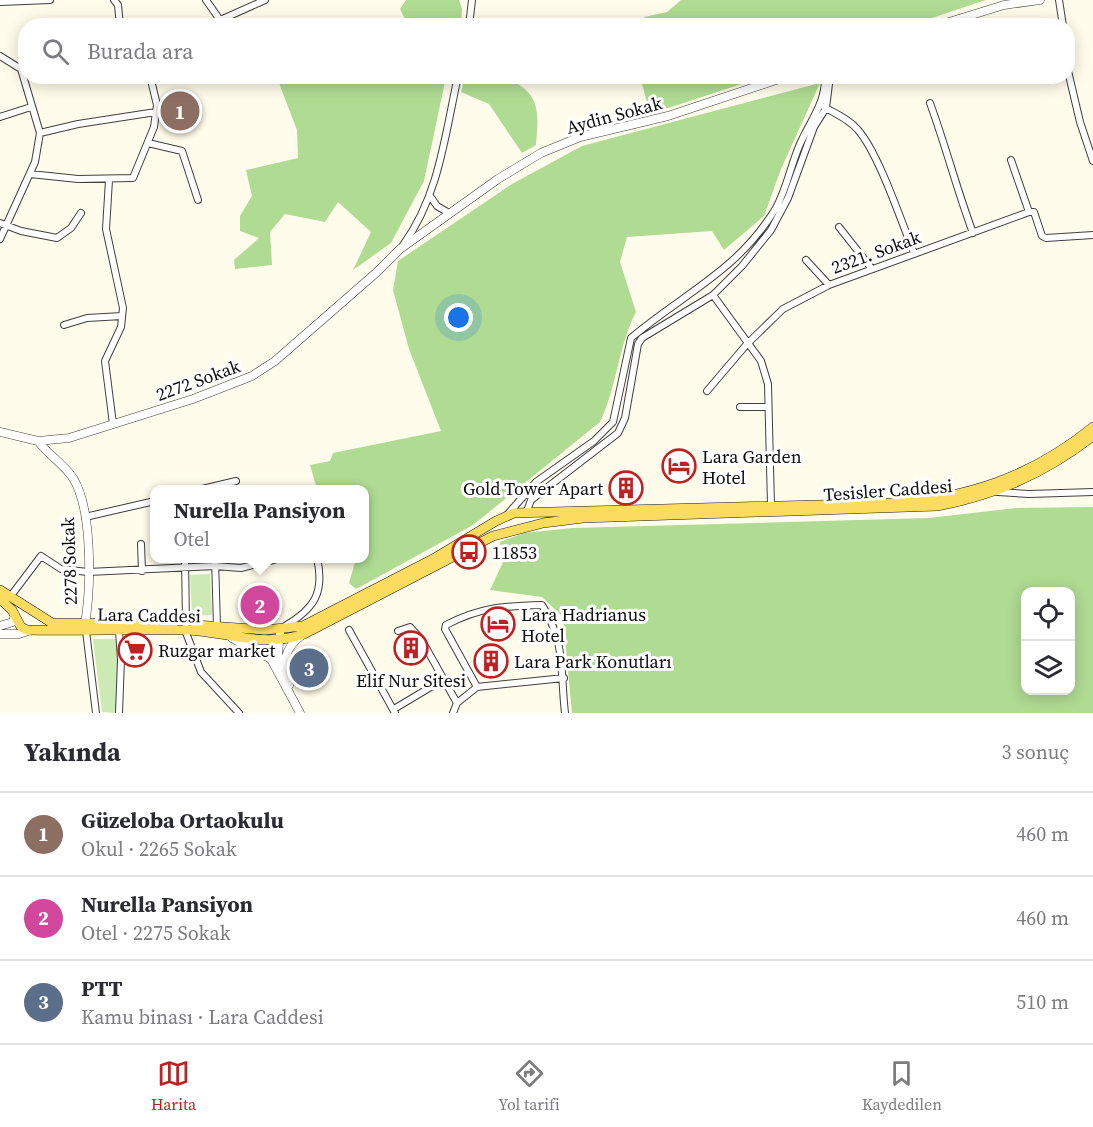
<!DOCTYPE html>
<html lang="tr">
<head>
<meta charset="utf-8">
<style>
	body { margin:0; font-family:"Source Serif 4",serif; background:#f2f2f3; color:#2b2b33 }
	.controls { position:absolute; right:18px; bottom:18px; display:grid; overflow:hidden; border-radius:12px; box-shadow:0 3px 15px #0003 }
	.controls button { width:54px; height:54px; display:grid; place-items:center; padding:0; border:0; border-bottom:2px solid #e1e1e2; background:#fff; color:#2b2b33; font:30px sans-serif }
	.you { position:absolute; left:459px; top:318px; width:21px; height:21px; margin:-15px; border:4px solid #fff; border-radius:50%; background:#1a73e8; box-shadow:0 0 0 9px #1a73e833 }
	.badge { display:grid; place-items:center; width:39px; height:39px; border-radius:50%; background:#bf2122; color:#fff; font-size:20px; font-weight:700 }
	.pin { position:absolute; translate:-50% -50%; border:3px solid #fff; box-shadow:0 2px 6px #0006 }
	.popup { position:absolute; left:150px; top:485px; width:219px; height:78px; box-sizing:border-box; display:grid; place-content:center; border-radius:12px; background:#fff; filter:drop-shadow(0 2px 4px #0005); font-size:20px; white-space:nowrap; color:#7c7c81 }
	.popup b { font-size:22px; color:#2b2b33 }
	.popup::after { content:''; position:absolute; left:50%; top:100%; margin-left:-12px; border:12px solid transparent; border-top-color:#fff }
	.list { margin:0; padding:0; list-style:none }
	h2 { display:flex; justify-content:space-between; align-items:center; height:78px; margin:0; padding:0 24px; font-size:26px }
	h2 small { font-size:20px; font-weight:400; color:#7c7c81 }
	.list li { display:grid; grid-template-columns:39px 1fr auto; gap:18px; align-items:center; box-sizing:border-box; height:84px; padding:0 24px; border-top:2px solid #e1e1e2 }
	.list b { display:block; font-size:22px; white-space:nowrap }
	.list p { margin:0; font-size:20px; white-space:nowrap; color:#7c7c81 }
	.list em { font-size:20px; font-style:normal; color:#7c7c81 }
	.icon { flex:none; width:33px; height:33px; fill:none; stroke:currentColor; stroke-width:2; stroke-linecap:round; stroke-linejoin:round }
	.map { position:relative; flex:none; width:1093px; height:713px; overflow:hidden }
	.search { position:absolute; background:#fff; box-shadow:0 3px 15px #0003; left:18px; right:18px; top:18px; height:66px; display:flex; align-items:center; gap:15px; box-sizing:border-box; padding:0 21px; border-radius:24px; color:#7c7c81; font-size:22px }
	.sheet { height:330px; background:#fff }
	nav { display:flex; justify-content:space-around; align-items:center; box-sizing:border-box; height:84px; border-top:2px solid #e1e1e2; background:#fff; font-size:16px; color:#7c7c81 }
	nav a { display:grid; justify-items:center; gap:3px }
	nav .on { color:#bf2122 }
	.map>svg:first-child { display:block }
</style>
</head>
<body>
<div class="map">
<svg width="1093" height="713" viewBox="0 0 1093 713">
	<rect width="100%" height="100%" fill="#fffceb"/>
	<path fill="#ceeab4" d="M 210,574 L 212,615 L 192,616 L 190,575 Z
		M 93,639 L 117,639 L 119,698 L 116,713 L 102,712 Z"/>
	<path fill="#b0db93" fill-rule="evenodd" d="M 406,0 L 459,0 L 462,9 L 461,25 L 394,25 L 407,23 L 400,9 Z
		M 681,0 L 986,0 L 911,25 L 643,25 L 644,17 L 667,12 Z
		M 295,76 L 446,77 L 424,181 L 391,243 L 353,270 L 371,232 L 338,202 L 325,222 L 285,214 L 270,232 L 272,265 L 235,269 L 234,260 L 259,238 L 240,231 L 240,216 L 252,196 L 246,170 L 298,158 L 297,130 L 277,78 Z
		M 640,76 L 763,76 L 763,77 L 650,114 Z
		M 465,77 L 512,77 L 514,82 C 542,96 538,118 536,145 L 522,153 L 489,104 L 461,92 Z
		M 820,83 L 781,169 L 764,216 L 724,250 L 712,231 L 627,237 L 620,262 L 636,312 C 618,347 617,387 600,422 L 473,525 L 356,589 L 349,583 L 356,559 L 365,558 L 365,490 L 317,489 L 310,465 L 330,461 L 333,453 L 441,431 L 409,349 L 393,290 L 398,261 L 512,184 L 582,146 Z
		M 1093,507 L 1093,713 L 572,713 L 563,617 L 542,597 L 490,590 L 503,562 L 500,542 L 524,533 L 573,528 L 929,518 L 1016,508 ZM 1026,592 L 1070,592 L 1070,690 L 1026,690 Z"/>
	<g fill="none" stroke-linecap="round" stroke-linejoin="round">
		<defs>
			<path id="minor" d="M 114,0 L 118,5 L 120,26
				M 206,0 L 220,20
				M 1059,0 L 1063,26
				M 0,2 L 50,0
				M 207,26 L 265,0
				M 469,26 L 472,0
				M 1068,45 L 1068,71 L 1080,122 L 1093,161
				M 0,56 L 21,69
				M 930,103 C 946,147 957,190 973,233
				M 824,107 C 836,114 849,119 858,130 C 879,154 901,221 914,253
				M 0,117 L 31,107
				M 40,133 L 78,124 L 156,112
				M 148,143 L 182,151 L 198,200
				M 1011,160 L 1029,212
				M 30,174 L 78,179 L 133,178 L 154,127 L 157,105 L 150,76
				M 109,180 L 106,229 L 123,308 L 121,327 L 105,361 L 113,424
				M 430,196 L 437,206 L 449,213
				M 1029,212 L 1034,212 L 1042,236 L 1046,238 L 1093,235
				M 0,223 L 21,231 L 57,238 L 71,228 L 81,213
				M 839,227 L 872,269
				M 0,239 L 35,162 L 40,133 L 21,69
				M 403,245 C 439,196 445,135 458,76
				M 806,260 L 829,285
				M 713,295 L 761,361 L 768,384 L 771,506
				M 64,325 L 87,318 L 122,316
				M 707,391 L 747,344 L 783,309 L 829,285 L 1029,212
				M 740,407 L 768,407
				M 198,490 L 236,481
				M 998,492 L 1029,494 L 1093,492
				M 527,511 L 531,500 L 618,433 L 625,418 L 638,344 L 642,338 L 713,295 L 742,266 L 771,230 L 788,198 L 814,127 L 826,108 L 830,76
				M 507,515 L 536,482 L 594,441 L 613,422 L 631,338 C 684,293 738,271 776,208 C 787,188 791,164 800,144 C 810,121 826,103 825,76
				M 85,517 L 155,501
				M 141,544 L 142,571
				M 185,558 L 186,624
				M 215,558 L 217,627
				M 10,597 L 41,556 L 61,569 L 88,572 L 215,566 L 241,568 L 281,558
				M 285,626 C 314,609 325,593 317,558
				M 185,630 L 201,672 L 239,713
				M 349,630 L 395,713
				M 86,631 L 96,713
				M 398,631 L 410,627 L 421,639 L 457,703
				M 477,687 L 445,629 L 446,625 C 480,607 504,606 542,605 C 566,643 560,670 565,713
				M 394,709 L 444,679
				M 119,713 L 121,660 L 119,631
				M 453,713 L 457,703 L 477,687 L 564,678"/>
			<path id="tertiary" d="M 936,26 L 1004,5 L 1040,0
				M 0,432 L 38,441 L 69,438 L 193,399 L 252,376 L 275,361 L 377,272 L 400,249 L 498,179 L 541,153 L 580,137 L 668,116 L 788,76
				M 38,441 C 48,455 64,464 73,478 C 93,510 91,588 85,624
				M 0,626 L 13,622 L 15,615
				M 280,633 L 278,653 L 281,668
				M 0,634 L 19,634 L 31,630
				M 232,638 L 271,659 L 300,713
				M 289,685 C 284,662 282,650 302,635"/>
			<path id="primary" d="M 0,590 L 52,623 L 173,624
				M 0,599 L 12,610 L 21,627 L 27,630 C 80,631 134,629 187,630 C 228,632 263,648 304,634 L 493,536 L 543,523 L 583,518 L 937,506 C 996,495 1045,473 1093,436
				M 196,625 L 265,630 L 303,626 L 433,559 L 496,521 L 514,513 L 890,503 C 967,499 1033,476 1093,427"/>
		</defs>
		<use href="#minor" stroke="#3f3f3f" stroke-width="8"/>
		<use href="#tertiary" stroke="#3f3f3f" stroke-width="9"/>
		<use href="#primary" stroke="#1d1d1d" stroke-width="10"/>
		<use href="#minor" stroke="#fff" stroke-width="6"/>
		<use href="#tertiary" stroke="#fff" stroke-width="8"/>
		<use href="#primary" stroke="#fcdc5e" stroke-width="9"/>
	</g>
	<defs>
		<symbol id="hotel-ring" viewBox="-11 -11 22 22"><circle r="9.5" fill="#fff" stroke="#bf2122" stroke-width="1.5"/><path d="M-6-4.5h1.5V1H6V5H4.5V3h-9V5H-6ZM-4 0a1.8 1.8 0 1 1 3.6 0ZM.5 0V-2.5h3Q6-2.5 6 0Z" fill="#bf2122"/></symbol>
		<symbol id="building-ring" viewBox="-11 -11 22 22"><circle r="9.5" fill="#fff" stroke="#bf2122" stroke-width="1.5"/><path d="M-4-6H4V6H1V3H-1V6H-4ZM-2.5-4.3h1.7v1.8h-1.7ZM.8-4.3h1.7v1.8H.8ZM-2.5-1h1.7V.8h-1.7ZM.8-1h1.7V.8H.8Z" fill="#bf2122"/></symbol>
		<symbol id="bus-ring" viewBox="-11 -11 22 22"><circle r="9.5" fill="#fff" stroke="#bf2122" stroke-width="1.5"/><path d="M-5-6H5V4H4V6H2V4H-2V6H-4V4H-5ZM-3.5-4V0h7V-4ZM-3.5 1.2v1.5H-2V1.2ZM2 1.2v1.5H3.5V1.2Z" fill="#bf2122"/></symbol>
		<symbol id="supermarket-ring" viewBox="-11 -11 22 22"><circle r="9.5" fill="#fff" stroke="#bf2122" stroke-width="1.5"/><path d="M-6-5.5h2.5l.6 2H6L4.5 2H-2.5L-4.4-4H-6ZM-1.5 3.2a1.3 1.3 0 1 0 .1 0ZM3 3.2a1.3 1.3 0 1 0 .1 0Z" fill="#bf2122"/></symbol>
	</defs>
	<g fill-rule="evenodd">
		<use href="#hotel-ring" x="660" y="447" width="38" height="38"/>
		<use href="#building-ring" x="607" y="469" width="38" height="38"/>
		<use href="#bus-ring" x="450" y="533" width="38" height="38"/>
		<use href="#hotel-ring" x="479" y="605" width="38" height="38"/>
		<use href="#building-ring" x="392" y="629" width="38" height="38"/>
		<use href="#supermarket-ring" x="116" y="631" width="38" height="38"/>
		<use href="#building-ring" x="472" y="642" width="38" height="38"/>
	</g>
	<g text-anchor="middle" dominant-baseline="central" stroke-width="6" stroke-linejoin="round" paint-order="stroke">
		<g font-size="18" fill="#0c0c0c" stroke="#fff">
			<text transform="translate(614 115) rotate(-15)">Aydin Sokak</text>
			<text transform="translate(876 252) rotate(-20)">2321. Sokak</text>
			<text transform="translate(198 380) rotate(-20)">2272 Sokak</text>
			<text transform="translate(888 490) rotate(-4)">Tesisler Caddesi</text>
			<text transform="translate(69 561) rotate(-92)">2278 Sokak</text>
			<text transform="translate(149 615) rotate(1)">Lara Caddesi</text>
		</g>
		<g font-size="18" fill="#0c0c0c" stroke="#fff" text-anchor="start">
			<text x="702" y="456">Lara Garden<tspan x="702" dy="21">Hotel</tspan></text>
			<text x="603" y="488" text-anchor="end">Gold Tower Apart</text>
			<text x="492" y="552">11853</text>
			<text x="521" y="614">Lara Hadrianus<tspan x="521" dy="21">Hotel</tspan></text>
			<text x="158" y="650">Ruzgar market</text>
			<text x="514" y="661">Lara Park Konutları</text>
			<text x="411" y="680" text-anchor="middle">Elif Nur Sitesi</text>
		</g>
	</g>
</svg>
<div class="controls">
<button><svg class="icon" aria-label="locate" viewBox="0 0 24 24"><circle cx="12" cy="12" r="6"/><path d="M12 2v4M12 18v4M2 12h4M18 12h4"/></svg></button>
<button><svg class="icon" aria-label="layers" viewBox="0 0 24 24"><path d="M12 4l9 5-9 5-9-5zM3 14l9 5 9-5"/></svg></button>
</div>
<div class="you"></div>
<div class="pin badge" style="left:180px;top:111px;background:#8d6e63">1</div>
<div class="pin badge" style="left:260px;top:605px;background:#d1479c">2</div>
<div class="popup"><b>Nurella Pansiyon</b>Otel</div>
<div class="pin badge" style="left:309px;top:668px;background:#5c6f8a">3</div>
<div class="search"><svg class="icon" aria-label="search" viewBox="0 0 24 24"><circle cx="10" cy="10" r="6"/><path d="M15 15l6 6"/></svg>Burada ara</div>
</div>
<section class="sheet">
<h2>Yakında<small>3 sonuç</small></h2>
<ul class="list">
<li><span class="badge" style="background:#8d6e63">1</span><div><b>Güzeloba Ortaokulu</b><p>Okul · 2265 Sokak</p></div><em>460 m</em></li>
<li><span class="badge" style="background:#d1479c">2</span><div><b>Nurella Pansiyon</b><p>Otel · 2275 Sokak</p></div><em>460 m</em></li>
<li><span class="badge" style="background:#5c6f8a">3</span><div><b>PTT</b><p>Kamu binası · Lara Caddesi</p></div><em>510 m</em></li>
</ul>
</section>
<nav>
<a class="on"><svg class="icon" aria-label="map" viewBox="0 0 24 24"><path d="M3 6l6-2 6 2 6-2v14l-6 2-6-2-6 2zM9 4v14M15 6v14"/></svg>Harita</a>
<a><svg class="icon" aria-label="directions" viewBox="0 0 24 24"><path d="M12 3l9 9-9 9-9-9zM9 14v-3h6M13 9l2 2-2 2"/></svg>Yol tarifi</a>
<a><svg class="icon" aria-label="saved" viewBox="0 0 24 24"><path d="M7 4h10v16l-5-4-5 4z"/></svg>Kaydedilen</a>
</nav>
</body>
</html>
